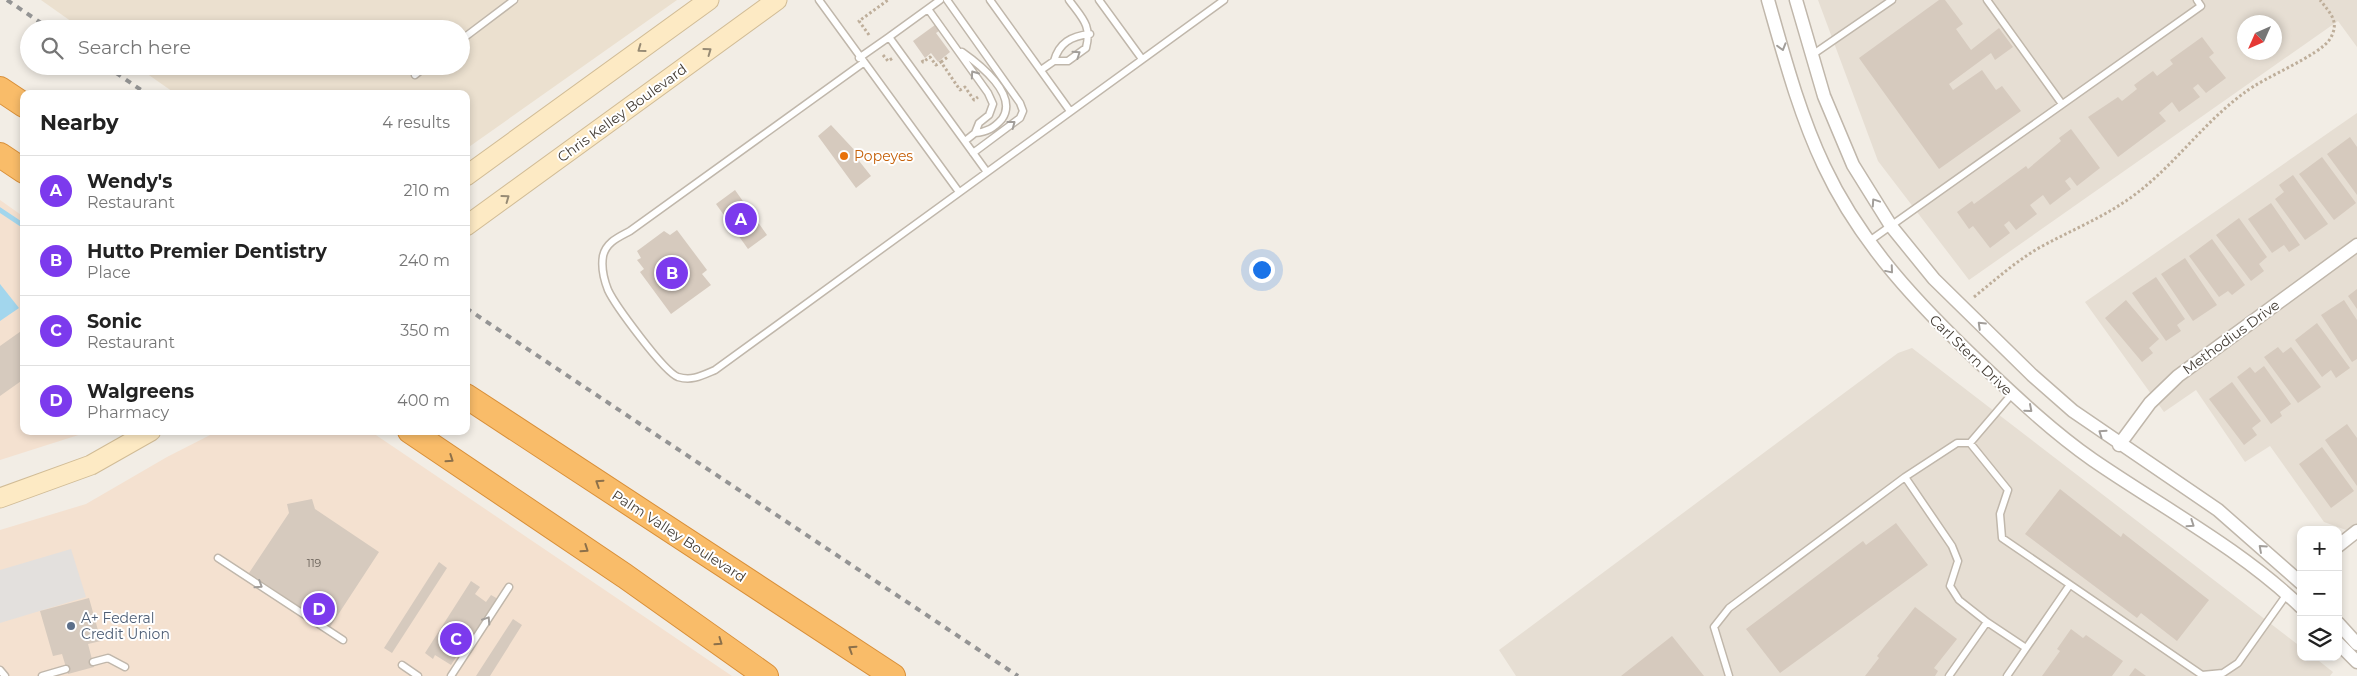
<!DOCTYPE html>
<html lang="en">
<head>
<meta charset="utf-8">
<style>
	body { margin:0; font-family:Montserrat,sans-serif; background:#f2f2f2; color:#222 }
	.controls { position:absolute; right:15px; bottom:15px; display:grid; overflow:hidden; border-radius:10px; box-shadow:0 2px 8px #0003 }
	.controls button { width:45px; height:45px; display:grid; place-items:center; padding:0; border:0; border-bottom:1px solid #e0e0e0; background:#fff; color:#222; font:25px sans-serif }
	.compass { position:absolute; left:2237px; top:15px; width:45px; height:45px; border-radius:50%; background:#fff; box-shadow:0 2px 8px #0003; rotate:225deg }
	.you { position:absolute; left:1261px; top:269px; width:18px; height:18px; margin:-12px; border:4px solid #fff; border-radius:50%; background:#1a73e8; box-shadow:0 0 0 8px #1a73e833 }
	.badge { display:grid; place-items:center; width:32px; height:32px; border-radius:50%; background:#7c3aed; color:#fff; font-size:16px; font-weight:700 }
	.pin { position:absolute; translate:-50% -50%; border:2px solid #fff; box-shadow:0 1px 5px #0006 }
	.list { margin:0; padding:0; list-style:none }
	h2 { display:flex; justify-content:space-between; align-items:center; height:65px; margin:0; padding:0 20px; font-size:21px }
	h2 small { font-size:16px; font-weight:400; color:#767676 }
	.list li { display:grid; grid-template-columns:32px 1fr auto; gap:15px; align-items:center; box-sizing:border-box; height:70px; padding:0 20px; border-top:1px solid #e0e0e0 }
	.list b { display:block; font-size:19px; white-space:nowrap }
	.list p { margin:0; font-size:16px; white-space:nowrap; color:#767676 }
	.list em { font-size:16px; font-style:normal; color:#767676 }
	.icon { flex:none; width:28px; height:28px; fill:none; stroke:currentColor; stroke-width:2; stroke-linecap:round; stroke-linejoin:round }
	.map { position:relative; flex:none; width:2357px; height:676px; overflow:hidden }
	.search { position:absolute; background:#fff; box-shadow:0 2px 8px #0003; left:20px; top:20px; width:450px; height:55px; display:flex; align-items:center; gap:12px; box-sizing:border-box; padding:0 18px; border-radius:28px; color:#767676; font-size:19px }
	.panel { position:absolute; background:#fff; box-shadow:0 2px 8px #0003; left:20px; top:90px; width:450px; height:345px; border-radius:10px }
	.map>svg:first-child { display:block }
</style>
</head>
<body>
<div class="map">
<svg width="2357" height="676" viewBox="0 0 2357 676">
	<rect width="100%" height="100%" fill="#f2ede5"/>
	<path fill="#e6ded3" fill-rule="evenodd" d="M 1818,0 L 2357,0 L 2357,47 L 2338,21 L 1969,280 L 1878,161 ZM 2244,22 L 2274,22 L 2274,52 L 2244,52 Z
		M 2357,113 L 2357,534 L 2324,522 L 2270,446 L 2245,462 L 2196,390 L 2164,412 L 2085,302 Z
		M 1912,348 L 2301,647 L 2301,657 L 2314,657 L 2333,672 L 2330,676 L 1516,676 L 1499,650 L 1898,353 Z"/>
	<path fill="#f4e1d0" d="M 0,200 L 24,217 L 24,431 L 91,431 L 0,460 Z
		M 218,431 L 370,431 L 732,676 L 0,676 L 0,530 L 86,504 L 167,457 Z"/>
	<path fill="#ebe0cf" d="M 41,0 L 677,0 L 466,149 L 466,94 L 176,94 L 136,66 L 461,66 L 461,29 L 82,29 Z"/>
	<path fill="#e3e0dd" d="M 71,549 L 86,597 L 0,623 L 0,570 Z"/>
	<path fill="#a2d6ed" d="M 0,284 L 19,308 L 0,321 Z"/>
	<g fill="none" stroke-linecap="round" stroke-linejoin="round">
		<path stroke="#a2d6ed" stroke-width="5" d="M 0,210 L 24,226"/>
	</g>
	<path fill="#d6cabe" d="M 1939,0 L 1945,0 L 1963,24 L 1956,29 L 1971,50 L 1999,28 L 2013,47 L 1995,60 L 1991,53 L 1949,84 L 1953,90 L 1982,70 L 1996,90 L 2002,86 L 2021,111 L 1939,169 L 1859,58 Z
		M 935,25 L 939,31 L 936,33 L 950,52 L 938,62 L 931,53 L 925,58 L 913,41 Z
		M 2202,37 L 2214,53 L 2209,57 L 2226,78 L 2206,93 L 2198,84 L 2193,88 L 2200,97 L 2179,112 L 2172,102 L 2159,113 L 2166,121 L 2118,157 L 2088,117 L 2118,97 L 2122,101 L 2137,89 L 2134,85 L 2153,71 L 2157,76 L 2173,64 L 2170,60 Z
		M 831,125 L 859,155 L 856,157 L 871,176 L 856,188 L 818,136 Z
		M 2071,129 L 2100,168 L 2077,186 L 2070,177 L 2065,181 L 2071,189 L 2050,205 L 2043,195 L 2030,205 L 2037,214 L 2016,230 L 2009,221 L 2004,225 L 2010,233 L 1990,248 L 1973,226 L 1969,229 L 1957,212 L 1972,201 L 1974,204 L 2026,166 L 2028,169 L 2061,141 L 2059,138 Z
		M 2350,137 L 2357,147 L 2357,195 L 2327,154 Z
		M 2322,157 L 2356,203 L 2334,220 L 2299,174 Z
		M 2293,175 L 2328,224 L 2305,240 L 2275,199 L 2284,192 L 2279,185 Z
		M 735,190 L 767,235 L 748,249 L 716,204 Z
		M 2271,203 L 2300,245 L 2289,252 L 2284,245 L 2272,253 L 2248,219 Z
		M 2239,218 L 2267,257 L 2259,264 L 2264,271 L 2251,281 L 2216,235 Z
		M 677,230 L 707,270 L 702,274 L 711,285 L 671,314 L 640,272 L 644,269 L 637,260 L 641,258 L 637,251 L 664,231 L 670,235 Z
		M 2212,239 L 2245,285 L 2232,295 L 2228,291 L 2219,297 L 2189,256 Z
		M 2185,258 L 2217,305 L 2193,321 L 2161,274 Z
		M 2156,277 L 2185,319 L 2177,325 L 2181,331 L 2166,341 L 2132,293 Z
		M 2357,289 L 2357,309 L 2348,296 Z
		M 2126,300 L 2159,339 L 2149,348 L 2153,353 L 2142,362 L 2105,318 Z
		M 2344,300 L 2357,320 L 2357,359 L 2352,362 L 2321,315 Z
		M 2317,323 L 2350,368 L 2336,378 L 2331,370 L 2322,377 L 2295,340 Z
		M 24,329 L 24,379 L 0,396 L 0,346 Z
		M 2278,347 L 2283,353 L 2291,347 L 2321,387 L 2298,403 L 2264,357 Z
		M 2264,366 L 2291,404 L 2280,412 L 2282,416 L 2271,424 L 2237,377 L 2250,367 L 2255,373 Z
		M 2232,382 L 2261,421 L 2252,428 L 2257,435 L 2244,445 L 2209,399 Z
		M 2347,424 L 2357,438 L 2357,486 L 2325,440 Z
		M 2322,447 L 2354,491 L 2331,508 L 2299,464 Z
		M 2060,489 L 2121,537 L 2123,533 L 2209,600 L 2177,641 L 2141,613 L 2137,618 L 2025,534 Z
		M 312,499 L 315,509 L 379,552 L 330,627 L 249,573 L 289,513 L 287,504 Z
		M 1896,523 L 1928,565 L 1780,673 L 1746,629 L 1863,541 L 1866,545 Z
		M 439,562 L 447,568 L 392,653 L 384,648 Z
		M 471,581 L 480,587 L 475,594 L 486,602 L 491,595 L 498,599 L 474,636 L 471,634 L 451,665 L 435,655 L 433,659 L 425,653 Z
		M 89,598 L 101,641 L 88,644 L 94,667 L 68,674 L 62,654 L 53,656 L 40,611 Z
		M 1915,607 L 1957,639 L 1934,668 L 1938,671 L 1935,676 L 1865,676 L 1879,658 L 1877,656 Z
		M 513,619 L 522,625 L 490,676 L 476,676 Z
		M 2071,629 L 2083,638 L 2086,635 L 2123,661 L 2112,676 L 2042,676 L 2060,651 L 2057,649 Z
		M 1672,636 L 1704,676 L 1621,676 Z
		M 2135,668 L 2146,676 L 2129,676 Z"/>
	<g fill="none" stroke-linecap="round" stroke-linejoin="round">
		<defs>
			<path id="lane" d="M 819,0 L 959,192
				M 947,0 L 1020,103 L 1023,111 L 1020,118 L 973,153
				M 990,0 L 1070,111
				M 1099,0 L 1142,59
				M 1987,0 L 2062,104
				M 928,9 L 988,93 L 993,104 L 989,115 L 979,123 L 975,133 L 965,141
				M 889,37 L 940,0
				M 461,40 L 514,0
				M 962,52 C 979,64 1019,95 1002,119 C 994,128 987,132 975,133
				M 1812,55 L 1892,0
				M 859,58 L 889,37 L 987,172
				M 1054,61 C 1059,43 1071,36 1090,34
				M 863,63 L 630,231 C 619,237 606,242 603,256 C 601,268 604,280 608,290 C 615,305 664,372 678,377 C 692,381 701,376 715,370 L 1224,0
				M 1041,70 L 1054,61 L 1068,61 L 1086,48 C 1092,25 1082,18 1069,0
				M 415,75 L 426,66
				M 1868,242 L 2201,6 L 2197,0
				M 2012,394 L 1970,443 L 2008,490 L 2000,514 L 2002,538 L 2202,675 L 2223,673 L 2238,663 L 2287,594
				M 1905,477 L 1952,546 L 1958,561 L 1950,586 L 1959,600 L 1987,622
				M 218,558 L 343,640
				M 93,662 L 108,658 L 125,667
				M 402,665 L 418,676
				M 0,670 L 5,676
				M 42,676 L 66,669
				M 451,676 L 509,587
				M 1729,676 L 1714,627 L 1729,608 L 1905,477 L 1957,443 L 1970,443
				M 1949,676 L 1987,622 L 2026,648
				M 2007,676 L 2069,586"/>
			<path id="street" d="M 1768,0 C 1784,56 1799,113 1824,166 C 1861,245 1920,306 1982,365 C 2017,398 2053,432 2093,460 C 2163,508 2239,548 2301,607
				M 1796,0 L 1824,96 L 1853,165 L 1891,226 L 1934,279 L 2032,375 L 2073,411 L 2218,510 L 2301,583
				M 2119,445 L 2150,403 L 2178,376 L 2357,245
				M 2338,546 L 2357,531
				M 2338,623 L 2357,644
				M 2338,643 L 2357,662"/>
			<path id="secondary" d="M 466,176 L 709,0
				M 466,226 L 777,0
				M 0,498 L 91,465 L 151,431"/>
			<path id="highway" d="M 0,89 L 24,105
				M 0,155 L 24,171
				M 466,396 L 893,676
				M 410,431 L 625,576 L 766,676"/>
		</defs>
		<use href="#lane" stroke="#c0b7ab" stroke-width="9"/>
		<use href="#street" stroke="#c0b7ab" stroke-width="15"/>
		<use href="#secondary" stroke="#d1bc96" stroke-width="21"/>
		<use href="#highway" stroke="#d88f39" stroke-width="26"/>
		<path stroke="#beae9a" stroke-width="3" stroke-dasharray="2.5 2.5" stroke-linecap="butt" d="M 869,35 L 859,21 L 888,0
			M 883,55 L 888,61 L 893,58
			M 922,60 L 923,62 L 930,57 L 936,65 L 941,62 L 960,90 L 965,87 L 974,100 L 978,97
			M 941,62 L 949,56
			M 1974,297 C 1995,280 2014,263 2037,249 C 2069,231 2103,218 2133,196 C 2174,166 2203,123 2244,93 C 2264,77 2319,56 2330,39 C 2340,22 2331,14 2320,0"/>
		<use href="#lane" stroke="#fff" stroke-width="6"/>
		<use href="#street" stroke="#fff" stroke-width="12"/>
		<use href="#secondary" stroke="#fdeac4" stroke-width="19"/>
		<use href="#highway" stroke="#f9bc69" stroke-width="24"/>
		<path stroke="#949494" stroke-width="4" stroke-dasharray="6 6" stroke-linecap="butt" d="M 7,0 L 50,29
			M 106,66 L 147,94
			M 466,308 L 1018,676"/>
	</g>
	<defs><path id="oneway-chevron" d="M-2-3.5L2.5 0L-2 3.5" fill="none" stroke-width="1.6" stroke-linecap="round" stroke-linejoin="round" transform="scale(1.25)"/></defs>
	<g stroke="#a29e9a">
		<use href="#oneway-chevron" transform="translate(1782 47) rotate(74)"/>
		<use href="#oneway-chevron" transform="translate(1077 54) rotate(-34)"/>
		<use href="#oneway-chevron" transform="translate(974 74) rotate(-125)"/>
		<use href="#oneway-chevron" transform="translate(1012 124) rotate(-37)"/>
		<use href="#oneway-chevron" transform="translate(1875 202) rotate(-124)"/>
		<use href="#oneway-chevron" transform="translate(1890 270) rotate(50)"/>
		<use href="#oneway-chevron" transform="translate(1981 325) rotate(-136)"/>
		<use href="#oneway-chevron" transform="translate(2029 409) rotate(41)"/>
		<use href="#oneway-chevron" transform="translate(2102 433) rotate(-145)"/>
		<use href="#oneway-chevron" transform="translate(2191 524) rotate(34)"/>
		<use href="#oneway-chevron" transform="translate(2262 548) rotate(-138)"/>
		<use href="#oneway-chevron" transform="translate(259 585) rotate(33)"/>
		<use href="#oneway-chevron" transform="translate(487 620) rotate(-57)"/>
	</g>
	<g stroke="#978b75">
		<use href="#oneway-chevron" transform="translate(641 49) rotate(144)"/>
		<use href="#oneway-chevron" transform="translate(708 51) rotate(-36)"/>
		<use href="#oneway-chevron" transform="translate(506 198) rotate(-36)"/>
	</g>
	<g stroke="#8c704a">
		<use href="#oneway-chevron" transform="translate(450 459) rotate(34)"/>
		<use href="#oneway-chevron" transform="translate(599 483) rotate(-147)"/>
		<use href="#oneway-chevron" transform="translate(585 549) rotate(34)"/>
		<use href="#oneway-chevron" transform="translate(719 642) rotate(35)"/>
		<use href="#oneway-chevron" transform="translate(852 649) rotate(-147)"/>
	</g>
	<circle fill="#e8710a" stroke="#fff" stroke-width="2" cx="844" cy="156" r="5"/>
	<circle fill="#5c6f8a" stroke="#fff" stroke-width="2" cx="71" cy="626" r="5"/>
	<g text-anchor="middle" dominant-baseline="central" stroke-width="4" stroke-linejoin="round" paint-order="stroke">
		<g font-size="11" fill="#686057">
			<text x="314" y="563">119</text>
		</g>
		<g font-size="14" fill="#443d35" stroke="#fff">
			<text transform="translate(622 113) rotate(-36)">Chris Kelley Boulevard</text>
			<text transform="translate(2231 337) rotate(-36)">Methodius Drive</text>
			<text transform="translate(1971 355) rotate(44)">Carl Stern Drive</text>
			<text transform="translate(679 536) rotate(33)">Palm Valley Boulevard</text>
		</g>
		<g font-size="14" fill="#c56008" stroke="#fff" text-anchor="start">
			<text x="854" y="156">Popeyes</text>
		</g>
		<g font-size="14" fill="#4e5e75" stroke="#fff" text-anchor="start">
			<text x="81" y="618">A+ Federal<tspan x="81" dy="16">Credit Union</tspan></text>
		</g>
	</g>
</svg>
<div class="controls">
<button>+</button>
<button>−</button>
<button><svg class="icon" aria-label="layers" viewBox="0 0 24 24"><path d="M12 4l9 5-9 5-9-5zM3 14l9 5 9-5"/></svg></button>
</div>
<svg class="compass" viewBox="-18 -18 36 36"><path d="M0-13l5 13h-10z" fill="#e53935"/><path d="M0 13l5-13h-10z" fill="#767676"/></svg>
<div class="you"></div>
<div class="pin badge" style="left:741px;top:219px">A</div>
<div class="pin badge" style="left:672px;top:273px">B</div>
<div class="pin badge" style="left:456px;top:639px">C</div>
<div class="pin badge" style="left:319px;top:609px">D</div>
<div class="search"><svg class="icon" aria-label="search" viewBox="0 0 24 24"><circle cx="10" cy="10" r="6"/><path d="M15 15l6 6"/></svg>Search here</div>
<section class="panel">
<h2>Nearby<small>4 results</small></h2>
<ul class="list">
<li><span class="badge">A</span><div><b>Wendy's</b><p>Restaurant</p></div><em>210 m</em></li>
<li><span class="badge">B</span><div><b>Hutto Premier Dentistry</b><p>Place</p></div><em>240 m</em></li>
<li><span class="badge">C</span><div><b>Sonic</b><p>Restaurant</p></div><em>350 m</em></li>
<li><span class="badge">D</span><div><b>Walgreens</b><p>Pharmacy</p></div><em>400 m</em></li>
</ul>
</section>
</div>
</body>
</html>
